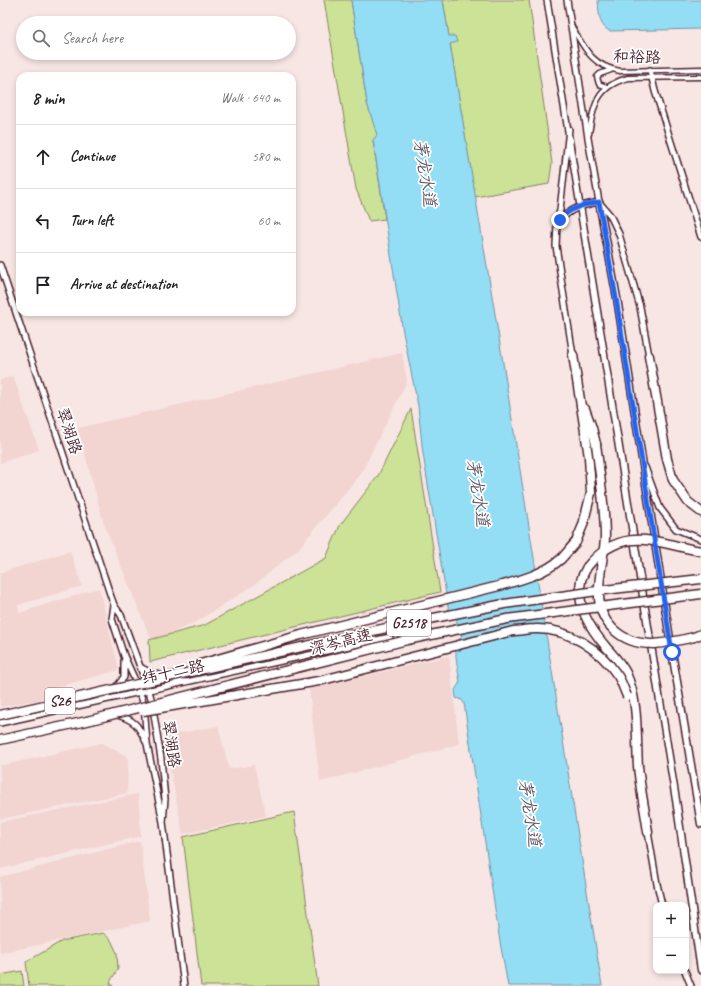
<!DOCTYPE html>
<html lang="en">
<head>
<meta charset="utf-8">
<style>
	body { margin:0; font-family:Caveat,"LXGW WenKai TC",sans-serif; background:#f6f6f6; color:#202124 }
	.controls { position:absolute; right:12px; bottom:12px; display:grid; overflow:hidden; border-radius:8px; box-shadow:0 2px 6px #0003 }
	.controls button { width:36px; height:36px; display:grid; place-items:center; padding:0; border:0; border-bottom:1px solid #e0e0e0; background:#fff; color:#202124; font:20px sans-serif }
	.stop { position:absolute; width:12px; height:12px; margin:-9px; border:3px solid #2563eb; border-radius:50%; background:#fff }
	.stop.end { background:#2563eb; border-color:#fff; box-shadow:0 1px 4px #0008 }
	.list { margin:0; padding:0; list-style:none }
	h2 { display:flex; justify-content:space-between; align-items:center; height:52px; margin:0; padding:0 16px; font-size:17px }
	h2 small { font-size:13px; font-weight:400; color:#757577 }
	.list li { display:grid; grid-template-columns:26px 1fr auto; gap:12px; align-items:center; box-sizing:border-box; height:64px; padding:0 16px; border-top:1px solid #e0e0e0 }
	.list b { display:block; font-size:15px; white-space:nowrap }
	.list em { font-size:13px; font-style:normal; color:#757577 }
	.icon { flex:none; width:22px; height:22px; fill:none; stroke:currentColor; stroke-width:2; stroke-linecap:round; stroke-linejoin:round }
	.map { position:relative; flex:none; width:701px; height:986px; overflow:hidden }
	.search { position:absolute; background:#fff; box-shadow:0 2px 6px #0003; left:16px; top:16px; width:280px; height:44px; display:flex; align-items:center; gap:10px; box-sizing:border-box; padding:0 14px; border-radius:22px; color:#757577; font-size:15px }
	.panel { position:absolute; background:#fff; box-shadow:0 2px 6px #0003; left:16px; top:72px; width:280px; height:244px; border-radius:12px }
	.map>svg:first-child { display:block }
</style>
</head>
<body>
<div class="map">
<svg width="701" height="986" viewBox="0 0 701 986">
	<rect width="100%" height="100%" fill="#f7e6e4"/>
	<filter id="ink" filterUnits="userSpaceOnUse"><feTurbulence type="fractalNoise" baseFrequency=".025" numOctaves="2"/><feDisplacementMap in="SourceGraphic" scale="8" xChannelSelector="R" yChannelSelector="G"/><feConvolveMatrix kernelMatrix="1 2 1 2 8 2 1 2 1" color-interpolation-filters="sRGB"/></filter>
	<g filter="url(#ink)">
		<path fill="#f2d4d1" d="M 402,353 L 407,381 L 360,475 L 298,549 L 254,585 L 198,621 L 152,642 L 104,524 L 78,428 Z
			M 13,376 L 39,450 L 0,463 L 0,380 Z
			M 70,551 L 82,586 L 18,605 L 19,613 L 99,588 L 119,670 L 46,690 L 48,698 L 0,707 L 0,573 Z
			M 449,656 L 459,744 L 320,782 L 309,689 Z
			M 218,726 L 229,769 L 254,765 L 266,816 L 183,834 L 164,736 Z
			M 102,743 L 128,757 L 127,793 L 0,819 L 0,766 Z
			M 138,794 L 141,836 L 0,869 L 0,822 Z
			M 140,841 L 150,921 L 0,953 L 0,877 Z"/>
		<path fill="#cbe297" stroke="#8a8061" d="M 324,0 L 351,0 L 367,103 L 378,135 L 373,141 L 385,219 L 369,221 L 356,189 Z
			M 443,0 L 529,0 L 552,163 L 549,184 L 475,197 L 450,43 L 456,42 L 449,37 Z
			M 411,409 L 440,592 L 150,662 L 149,640 L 205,625 L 326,558 L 340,525 L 378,476 Z
			M 294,812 L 318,986 L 201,986 L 183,837 Z
			M 103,933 L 111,940 L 117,953 L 118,969 L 110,982 L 113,986 L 29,986 L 26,962 L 62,941 Z
			M 22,971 L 24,986 L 0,986 L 0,975 Z"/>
		<path fill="#93def4" stroke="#7692a4" d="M 351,0 L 443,0 L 449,36 L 455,36 L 457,42 L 450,44 L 500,344 L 602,986 L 508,986 L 500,942 L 464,703 L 462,700 L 456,698 L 455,690 L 460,682 C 458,669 454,655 457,643 C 459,638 463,637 462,631 L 457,627 L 457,620 L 450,613 L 448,606 L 423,454 L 418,406 L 403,332 L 373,140 L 377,135 L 367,103 Z
			M 598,0 L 701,0 L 701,29 L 610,31 C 598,26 599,11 598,0 Z"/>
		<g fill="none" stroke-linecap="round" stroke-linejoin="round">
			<defs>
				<path id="minor" d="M 572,27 C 585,49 592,66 620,71 L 701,69
					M 607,87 L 599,84 L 597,77 L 600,74 L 611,70
					M 589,134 C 593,106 597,86 628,78 L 701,77"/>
				<path id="tertiary" d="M 547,0 L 580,206
					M 567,0 L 588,138 L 599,202 L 610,215 L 619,234 L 640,307 L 649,356
					M 650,70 L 655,91 L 701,237
					M 569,129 L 560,210 L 557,224 L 556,246 L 573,355
					M 559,222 C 570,208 583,205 599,202
					M 0,265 L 111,597 L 114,605 L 121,615 L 149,691 L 152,702 L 161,759 L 165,799 L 163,822
					M 645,467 L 660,508 L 676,529 L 701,539
					M 114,605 L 112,619 L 124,656 L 134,678 L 144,704 L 147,744 L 163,822 L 184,986
					M 140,667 L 149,672 L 185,682
					M 100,700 L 119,684 L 124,677 L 124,661
					M 117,715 C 135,720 138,725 146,742
					M 0,723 L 390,637
					M 648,832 L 657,884 L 662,905
					M 685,971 L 691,986"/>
				<path id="secondary" d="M 599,202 L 617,298 L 672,652 L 701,824
					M 580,206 L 676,800 L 701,970"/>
				<path id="motorway" d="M 573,355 L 589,457 L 591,493 L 583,525 L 576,542
					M 649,356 L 667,459 L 673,480 L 688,502 L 701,512
					M 585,409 L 592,428 L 596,444
					M 587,567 C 585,571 582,576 581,581 C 576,607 590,628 606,647 C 613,655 621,663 626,673 C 639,702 636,735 638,766 C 640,788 645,810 648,832
					M 694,637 L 701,634
					M 0,740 L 87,721"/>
			</defs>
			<use href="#minor" stroke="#4a1f2b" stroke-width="7"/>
			<use href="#tertiary" stroke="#4a1f2b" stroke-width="8"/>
			<use href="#secondary" stroke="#4a1f2b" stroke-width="9"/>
			<use href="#motorway" stroke="#4a1f2b" stroke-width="11"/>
			<use href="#minor" stroke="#fff" stroke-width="4"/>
			<use href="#tertiary" stroke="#fff" stroke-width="5"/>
			<use href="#secondary" stroke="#fff" stroke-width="6"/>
			<use href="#motorway" stroke="#fff" stroke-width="8"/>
			<defs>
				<path id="motorway-bridge" d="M 596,444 C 600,475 605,507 605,538 C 604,557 598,576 599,596 C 599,608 604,620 613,629 C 636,651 665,644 694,637
					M 587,567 C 622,524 656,543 701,551
					M 197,665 L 301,635 L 503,585 C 524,579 545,573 561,559 C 566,554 571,547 576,542
					M 143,711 L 319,681 L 513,631 C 520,631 527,629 535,629 C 568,628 600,649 618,676 C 622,682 624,690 627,696
					M 0,715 L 404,624 L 504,604 L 604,590 L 701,579
					M 87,721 L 407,640 L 507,619 L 701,594"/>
			</defs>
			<use href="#motorway-bridge" stroke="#4a1f2b" stroke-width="11" stroke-linecap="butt"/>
			<use href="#motorway-bridge" stroke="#fff" stroke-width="8"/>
		</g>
	</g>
	<g fill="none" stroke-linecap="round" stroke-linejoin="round" filter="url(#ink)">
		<path stroke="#2563eb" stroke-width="5" d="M 560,220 C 570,207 584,205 599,202 L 616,298 L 672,652"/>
	</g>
	<g text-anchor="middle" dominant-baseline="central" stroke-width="3.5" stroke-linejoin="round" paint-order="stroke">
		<g fill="#fff" stroke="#80626b" stroke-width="1">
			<rect x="387" y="610" width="44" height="26" rx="3"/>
			<rect x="45" y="688" width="30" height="26" rx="3"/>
		</g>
		<g font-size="15" font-weight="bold" fill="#4a1f2b">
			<text x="409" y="623">G2518</text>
			<text x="60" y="701">S26</text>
		</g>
		<g font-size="16" fill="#4a1f2b" stroke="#fff">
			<text transform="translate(637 57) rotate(2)">和裕路</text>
			<text transform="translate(69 431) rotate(72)">翠湖路</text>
			<text transform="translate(341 642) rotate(-14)">深岑高速</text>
			<text transform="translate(173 672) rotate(-12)">纬十二路</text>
			<text transform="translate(171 744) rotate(82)">翠湖路</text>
		</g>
		<g font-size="17" font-style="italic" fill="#605867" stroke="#fff">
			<text transform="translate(425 173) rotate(81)">茅龙水道</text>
			<text transform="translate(478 493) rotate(81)">茅龙水道</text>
			<text transform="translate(530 813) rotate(81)">茅龙水道</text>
		</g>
	</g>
</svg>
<div class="controls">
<button>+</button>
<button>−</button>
</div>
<div class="stop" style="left:672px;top:652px"></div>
<div class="stop end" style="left:560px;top:220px"></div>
<div class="search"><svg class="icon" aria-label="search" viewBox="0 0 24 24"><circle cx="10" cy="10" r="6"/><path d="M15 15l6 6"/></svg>Search here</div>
<section class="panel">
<h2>8 min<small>Walk · 640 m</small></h2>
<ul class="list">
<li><svg class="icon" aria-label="ahead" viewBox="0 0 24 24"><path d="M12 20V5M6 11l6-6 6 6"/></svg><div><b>Continue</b></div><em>580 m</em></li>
<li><svg class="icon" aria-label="left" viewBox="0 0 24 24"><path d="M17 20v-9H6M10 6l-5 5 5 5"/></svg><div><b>Turn left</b></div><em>60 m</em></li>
<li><svg class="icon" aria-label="arrive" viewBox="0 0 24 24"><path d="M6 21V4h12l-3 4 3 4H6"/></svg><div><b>Arrive at destination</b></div></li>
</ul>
</section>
</div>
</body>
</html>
